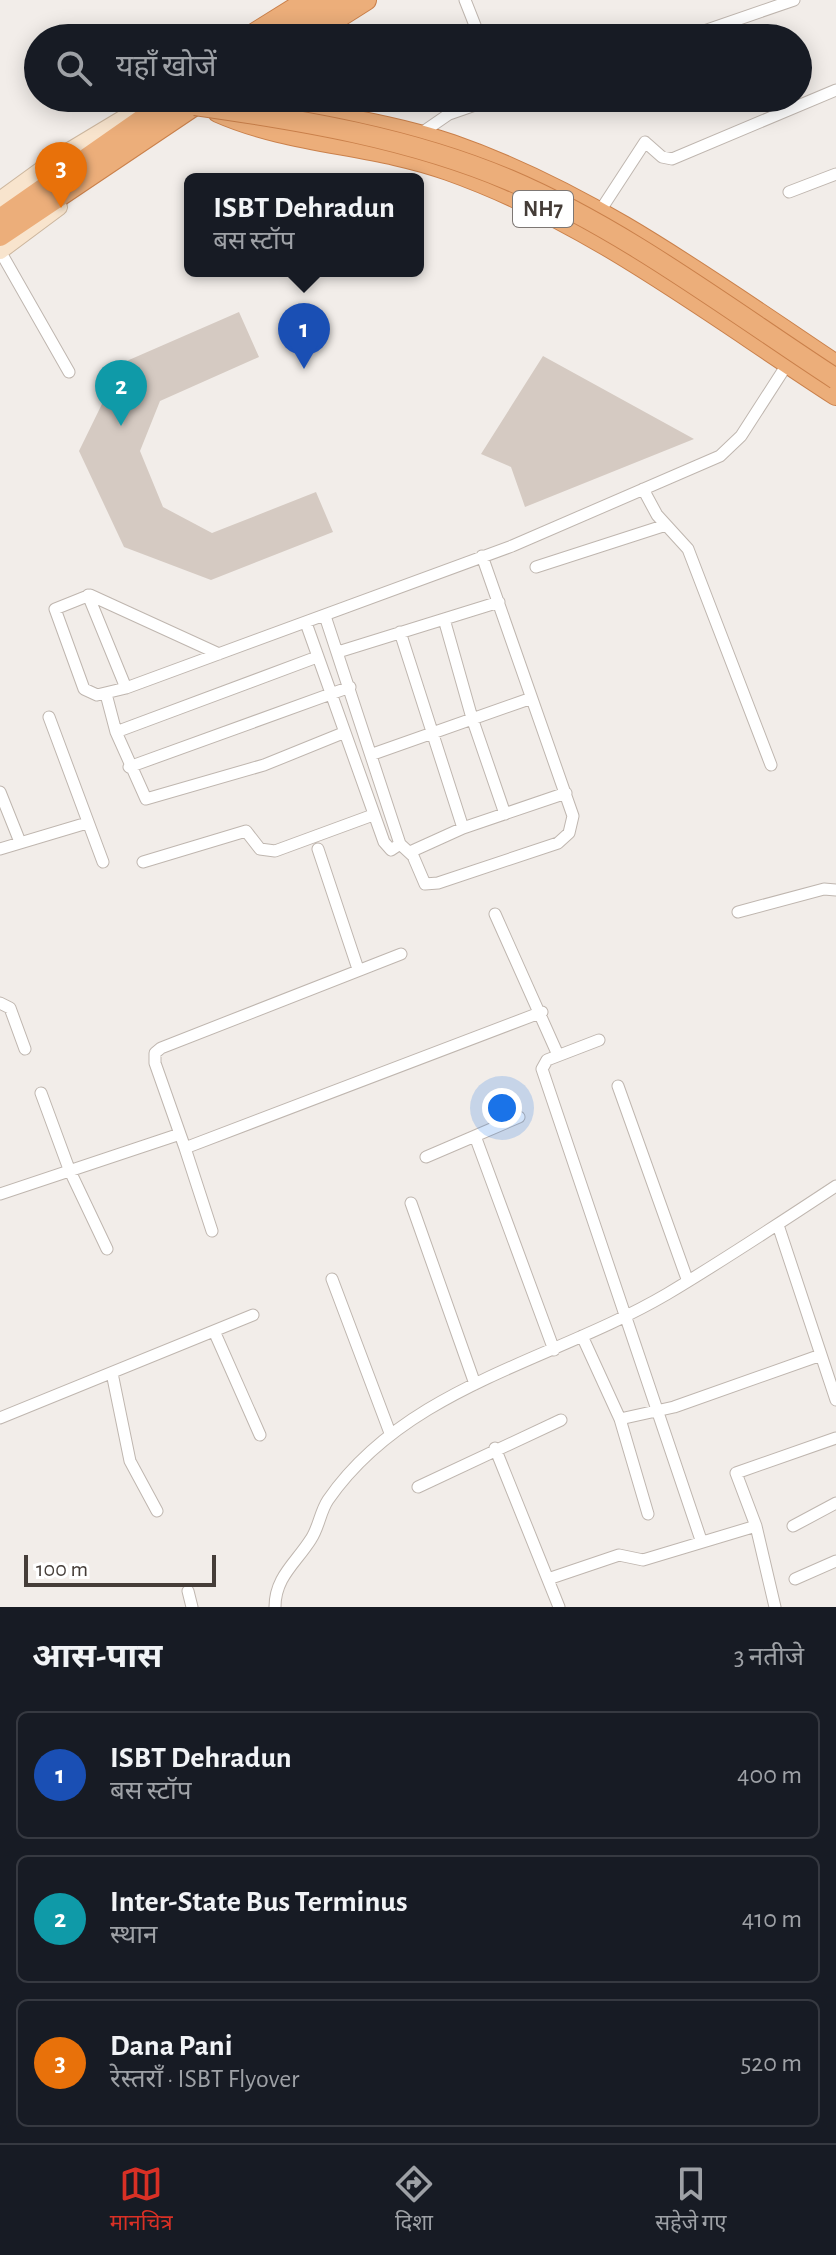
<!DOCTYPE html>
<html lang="hi">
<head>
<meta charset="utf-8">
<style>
	body { margin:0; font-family:"Alegreya Sans","Noto Sans Devanagari",sans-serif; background:#242831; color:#f1f3f6 }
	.scale { position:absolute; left:24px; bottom:20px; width:192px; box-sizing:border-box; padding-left:8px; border:4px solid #453d38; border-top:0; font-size:22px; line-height:28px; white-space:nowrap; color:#453d38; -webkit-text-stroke:6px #fff; paint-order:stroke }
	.you { position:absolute; left:502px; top:1108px; width:28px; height:28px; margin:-20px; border:6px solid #fff; border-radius:50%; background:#1a73e8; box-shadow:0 0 0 12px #1a73e833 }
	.badge { display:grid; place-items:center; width:52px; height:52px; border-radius:50%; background:#d93025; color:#fff; font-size:26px; font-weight:700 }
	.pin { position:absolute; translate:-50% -66px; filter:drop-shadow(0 2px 4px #0008) }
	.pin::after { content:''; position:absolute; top:42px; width:28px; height:24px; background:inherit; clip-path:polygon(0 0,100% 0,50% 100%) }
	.popup { position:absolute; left:184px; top:173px; width:240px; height:104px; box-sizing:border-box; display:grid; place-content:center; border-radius:12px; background:#171b24; filter:drop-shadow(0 2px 6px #0005); font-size:26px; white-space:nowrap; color:#9ea1a6 }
	.popup b { font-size:30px; color:#f1f3f6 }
	.popup::after { content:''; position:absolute; left:50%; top:100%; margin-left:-16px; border:16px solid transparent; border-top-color:#171b24 }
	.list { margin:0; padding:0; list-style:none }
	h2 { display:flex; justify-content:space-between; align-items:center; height:104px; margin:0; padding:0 32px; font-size:34px }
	h2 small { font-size:26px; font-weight:400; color:#9ea1a6 }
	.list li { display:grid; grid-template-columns:52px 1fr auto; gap:24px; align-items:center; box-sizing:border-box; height:128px; margin:0 16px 16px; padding:0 16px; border:2px solid #363941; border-radius:12px }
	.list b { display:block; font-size:30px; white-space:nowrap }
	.list p { margin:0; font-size:26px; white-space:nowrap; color:#9ea1a6 }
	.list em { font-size:26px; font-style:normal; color:#9ea1a6 }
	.icon { flex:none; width:44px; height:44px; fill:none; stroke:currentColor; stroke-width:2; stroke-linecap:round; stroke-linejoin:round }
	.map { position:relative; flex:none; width:836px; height:1607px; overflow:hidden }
	.search { position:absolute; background:#171b24; box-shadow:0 4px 20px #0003; left:24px; right:24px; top:24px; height:88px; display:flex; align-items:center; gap:20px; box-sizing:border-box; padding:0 28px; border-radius:44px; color:#9ea1a6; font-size:30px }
	.sheet { height:536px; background:#171b24 }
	nav { display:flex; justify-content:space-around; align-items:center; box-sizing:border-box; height:112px; border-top:2px solid #363941; background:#171b24; font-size:22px; color:#9ea1a6 }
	nav a { display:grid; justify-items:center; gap:4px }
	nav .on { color:#d93025 }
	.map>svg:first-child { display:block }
</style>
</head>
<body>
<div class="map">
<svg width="836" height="1607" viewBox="0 0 836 1607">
	<rect width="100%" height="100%" fill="#f2ede9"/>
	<path fill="#d5cac2" d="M 239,312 L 259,357 L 160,401 L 140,451 L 163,507 L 212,533 L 316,492 L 333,532 L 211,580 L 124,547 L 79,451 L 122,363 Z
		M 543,356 L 694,439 L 525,507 L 511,467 L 481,454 Z"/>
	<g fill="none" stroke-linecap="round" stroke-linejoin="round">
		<defs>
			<path id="street" d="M 465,0 L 480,38
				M 684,38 L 794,0
				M 420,134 L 449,114 L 495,98
				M 789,192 L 836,174
				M 600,211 L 645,142 L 662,157 L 672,159 L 836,90
				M 0,251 L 69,372
				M 643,489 L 657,515 L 688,549 L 771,765
				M 536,567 L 666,525
				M 88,595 L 126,688
				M 325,616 L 400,844 L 413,856 L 425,884 L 438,883 L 558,843 L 569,833 L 573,816 L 482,556
				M 444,619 L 472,718 L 505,814
				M 306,623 L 384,842 L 391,850 L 400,844
				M 400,632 L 463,828
				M 338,652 L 499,602
				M 219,654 L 90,595 L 55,609 L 84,689 L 97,695 L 126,688 L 512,546 L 720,456 L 741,436 L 788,363
				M 106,694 L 116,732 L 146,799 L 264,765 L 343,733
				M 49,717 L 103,862
				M 116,732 L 317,657
				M 373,754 L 529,699
				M 129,767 L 350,687
				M 0,792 L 20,842
				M 0,849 L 87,823
				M 318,849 L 358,969
				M 410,852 L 463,828 L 566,793
				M 143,862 L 246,831 L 260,849 L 275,851 L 373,815
				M 738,912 L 824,889 L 836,890
				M 495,914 L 558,1055
				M 0,1003 L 10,1008 L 25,1049
				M 599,1040 L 547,1060 L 542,1069 L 701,1540
				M 618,1086 L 687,1279
				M 41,1093 L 69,1169 L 107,1249
				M 180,1134 L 185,1148 L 542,1012
				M 475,1136 L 519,1117
				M 185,1148 L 212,1231
				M 426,1157 L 475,1136 L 554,1350
				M 0,1194 L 180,1134 L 155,1063 L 155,1053 L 161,1048 L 401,954
				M 411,1203 L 475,1384
				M 778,1225 L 836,1400
				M 332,1279 L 390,1433
				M 214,1331 L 260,1435
				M 582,1336 L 620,1419 L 648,1514
				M 112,1373 L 130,1461 L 157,1511
				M 0,1418 L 253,1315
				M 620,1419 L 674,1407 L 821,1355
				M 495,1448 L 559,1607
				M 418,1487 L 561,1420
				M 793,1526 L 836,1503
				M 548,1579 L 619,1555 L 643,1560 L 756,1526
				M 795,1579 L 836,1561
				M 188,1591 L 192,1607
				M 275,1607 C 275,1577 296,1563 311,1539 C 319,1527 320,1512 328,1500 C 407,1386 553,1361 667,1294 C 724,1260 780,1223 836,1186
				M 775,1607 L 756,1526 L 736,1473 L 836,1438"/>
			<path id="secondary" d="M 0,200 L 59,157 L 157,98
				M 0,251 L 59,207"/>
			<path id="highway" d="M 247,38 L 308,0
				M 276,38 L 337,0
				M 306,38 L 366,0
				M 239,98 C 310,115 383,121 452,145 C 593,194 713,283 836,365
				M 218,112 C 290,144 373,143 448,170 C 592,221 709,313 836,395
				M 0,219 L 173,98
				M 0,236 L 195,105"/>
		</defs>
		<use href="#street" stroke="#bfb6af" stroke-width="13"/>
		<use href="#secondary" stroke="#ccb69e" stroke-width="18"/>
		<use href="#highway" stroke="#ca804b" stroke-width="22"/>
		<use href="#street" stroke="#fff" stroke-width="11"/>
		<use href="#secondary" stroke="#f8e4cd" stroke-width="16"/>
		<use href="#highway" stroke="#ecae7a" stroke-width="20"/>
		<defs>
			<path id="highway-bridge" d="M 195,105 C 301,120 410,138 509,180 C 626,230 730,310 836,379"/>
		</defs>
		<use href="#highway-bridge" stroke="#ca804b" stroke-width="22" stroke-linecap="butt"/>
		<use href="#highway-bridge" stroke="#ecae7a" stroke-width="20"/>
	</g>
	<g text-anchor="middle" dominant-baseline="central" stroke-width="6" stroke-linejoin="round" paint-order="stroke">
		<rect fill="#fff" stroke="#7d7774" stroke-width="2" x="513" y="191" width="60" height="36" rx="6"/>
		<g font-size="22" font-weight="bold" fill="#453d38">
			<text x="543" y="209">NH7</text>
		</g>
	</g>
</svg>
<div class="scale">100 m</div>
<div class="you"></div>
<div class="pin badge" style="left:304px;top:369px;background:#1a4fb4">1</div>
<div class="popup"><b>ISBT Dehradun</b>बस स्टॉप</div>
<div class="pin badge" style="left:121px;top:426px;background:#0f9aa8">2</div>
<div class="pin badge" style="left:61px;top:208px;background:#e8710a">3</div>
<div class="search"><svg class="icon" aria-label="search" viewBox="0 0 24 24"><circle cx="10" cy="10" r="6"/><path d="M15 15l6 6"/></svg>यहाँ खोजें</div>
</div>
<section class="sheet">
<h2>आस-पास<small>3 नतीजे</small></h2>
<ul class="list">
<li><span class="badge" style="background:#1a4fb4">1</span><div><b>ISBT Dehradun</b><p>बस स्टॉप</p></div><em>400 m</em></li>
<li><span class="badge" style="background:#0f9aa8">2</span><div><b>Inter-State Bus Terminus</b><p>स्थान</p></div><em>410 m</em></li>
<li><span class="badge" style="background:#e8710a">3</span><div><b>Dana Pani</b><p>रेस्तराँ · ISBT Flyover</p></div><em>520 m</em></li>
</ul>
</section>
<nav>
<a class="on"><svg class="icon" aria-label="map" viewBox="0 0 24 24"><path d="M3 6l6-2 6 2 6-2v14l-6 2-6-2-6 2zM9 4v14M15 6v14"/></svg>मानचित्र</a>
<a><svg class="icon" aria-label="directions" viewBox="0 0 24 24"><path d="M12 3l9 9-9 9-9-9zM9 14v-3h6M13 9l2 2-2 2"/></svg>दिशा</a>
<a><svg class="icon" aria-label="saved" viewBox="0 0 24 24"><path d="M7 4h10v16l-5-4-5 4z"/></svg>सहेजे गए</a>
</nav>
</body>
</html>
